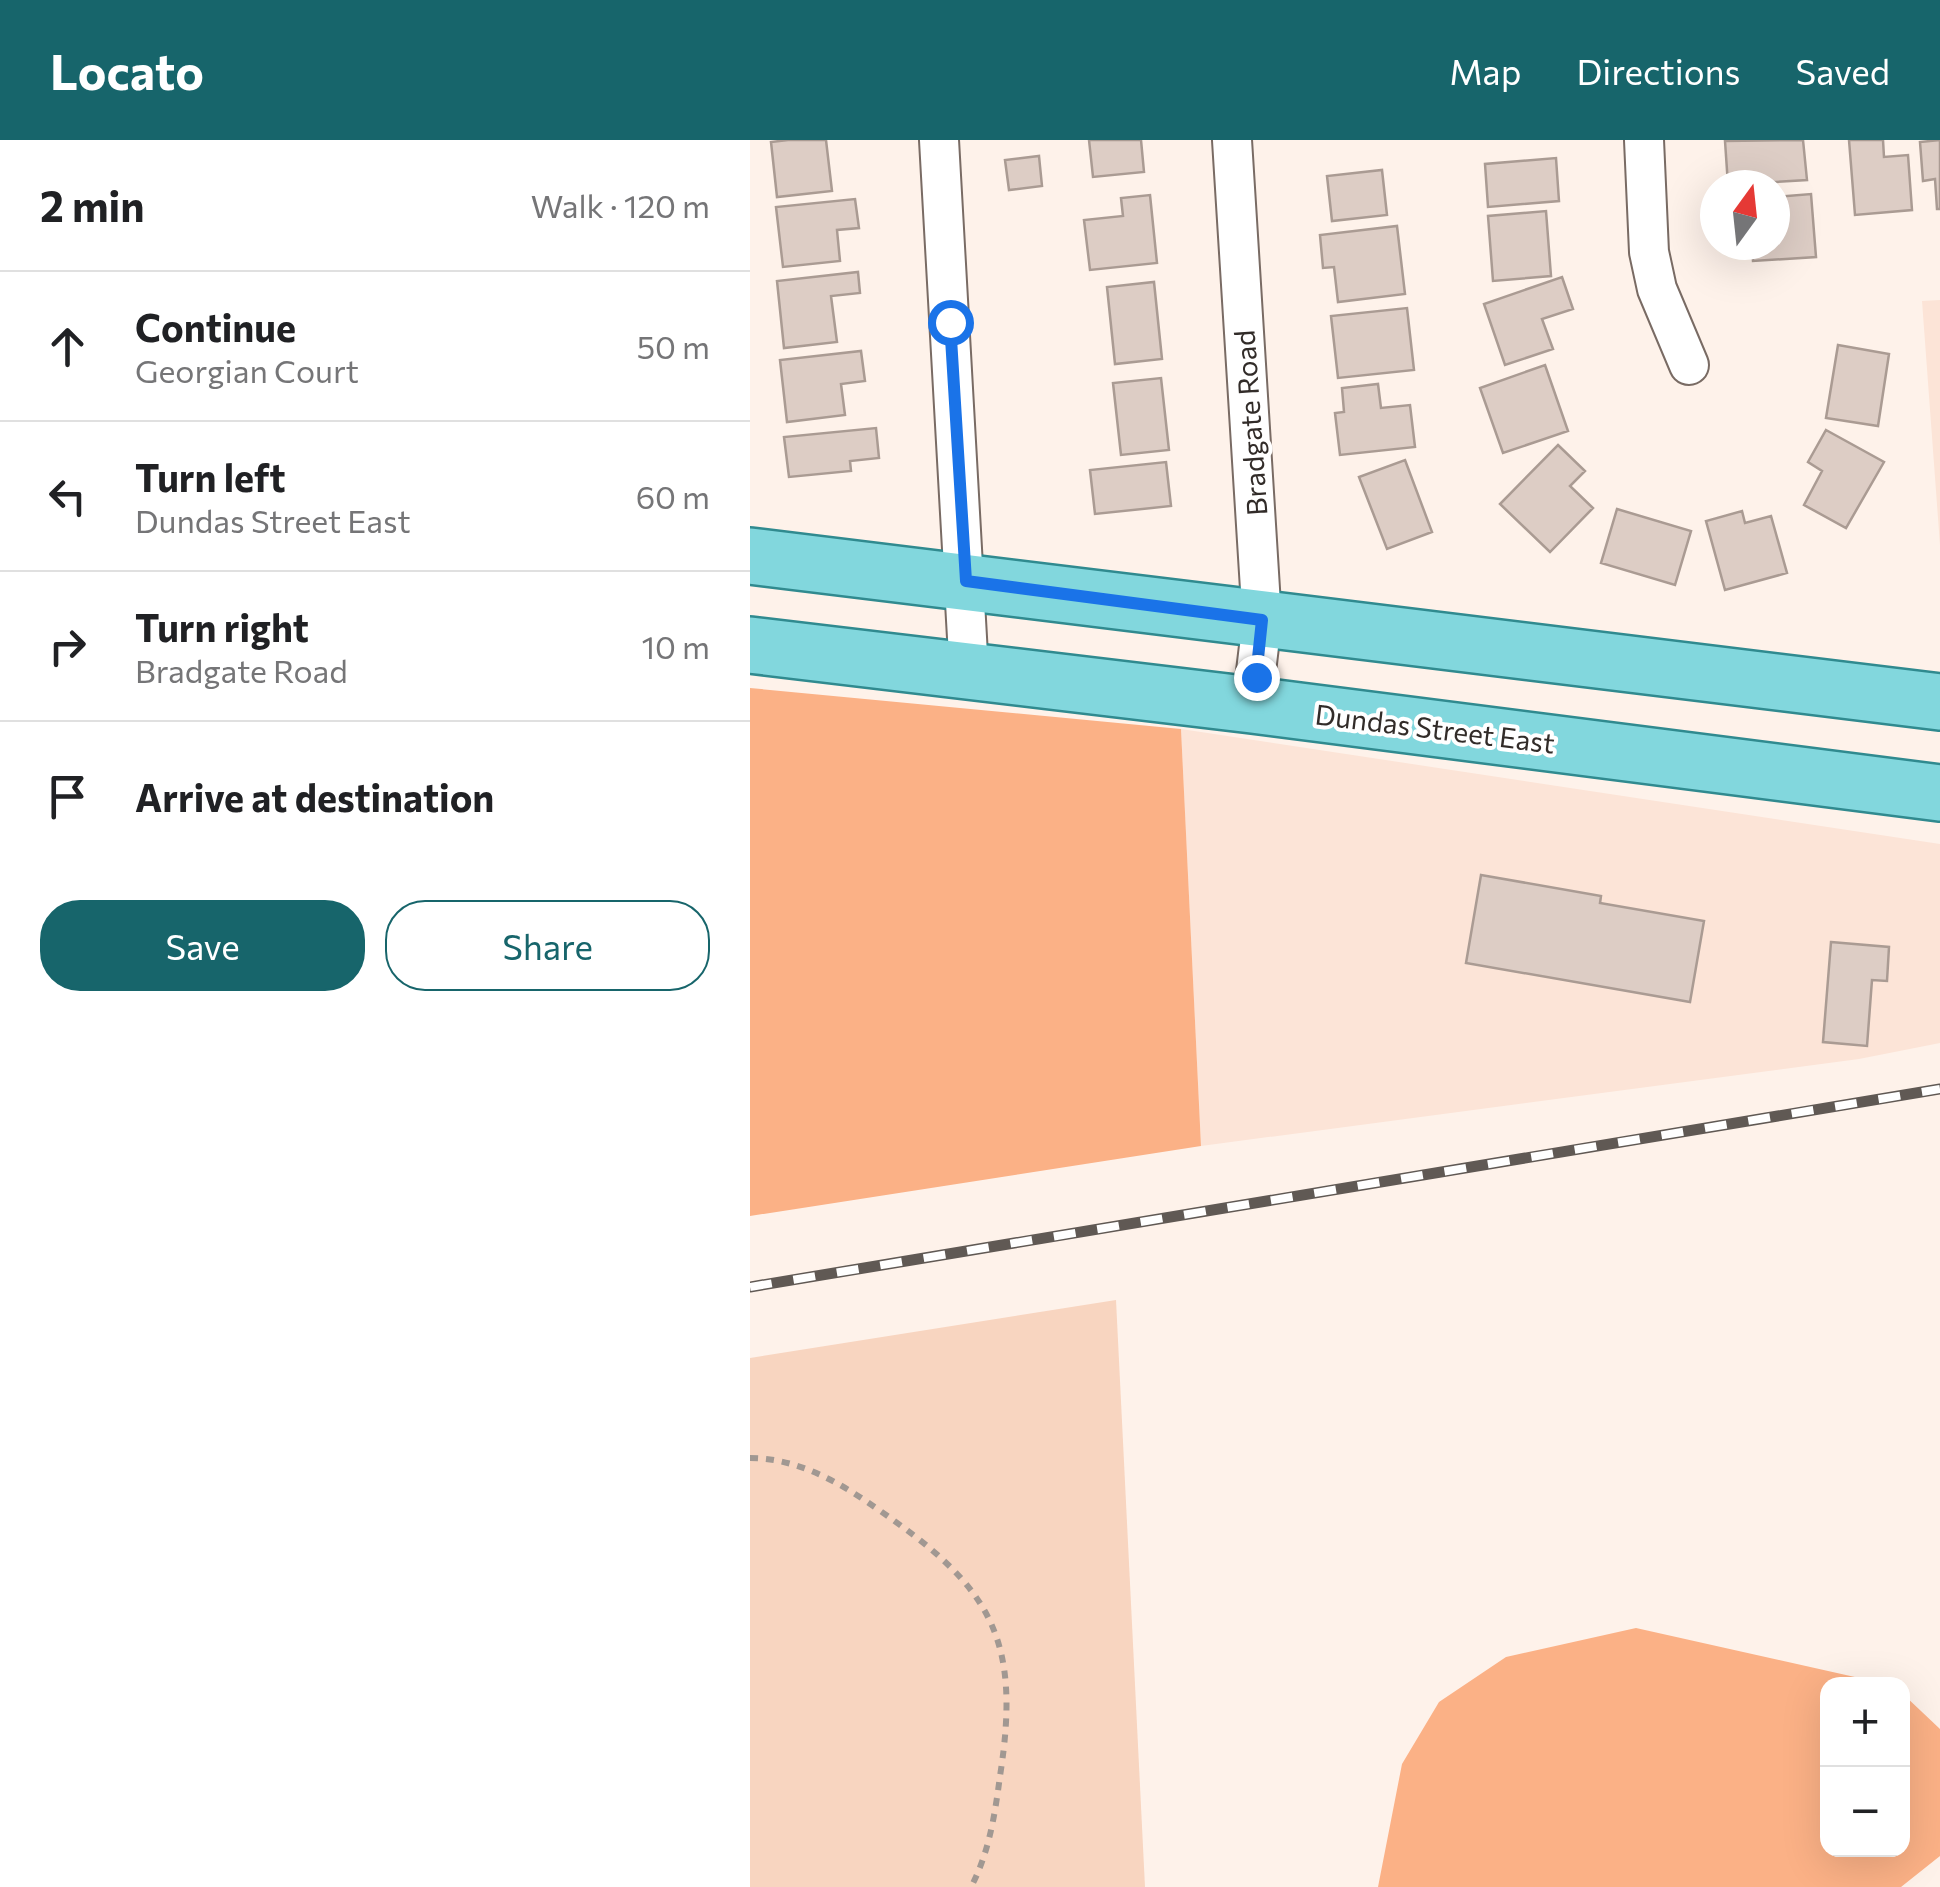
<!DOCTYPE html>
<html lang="en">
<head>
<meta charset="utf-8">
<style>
	body { margin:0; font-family:Commissioner,sans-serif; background:#f6f6f6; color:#202124 }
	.controls { position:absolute; right:30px; bottom:30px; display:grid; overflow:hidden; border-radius:20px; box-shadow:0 10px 40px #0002 }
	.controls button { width:90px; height:90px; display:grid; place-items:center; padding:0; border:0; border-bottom:2px solid #e0e0e0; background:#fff; color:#202124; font:50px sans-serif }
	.compass { position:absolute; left:950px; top:30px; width:90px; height:90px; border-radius:50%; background:#fff; box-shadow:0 10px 40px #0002; rotate:15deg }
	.stop { position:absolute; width:30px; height:30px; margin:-22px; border:8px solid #1a73e8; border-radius:50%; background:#fff }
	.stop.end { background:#1a73e8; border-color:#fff; box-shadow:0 2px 10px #0008 }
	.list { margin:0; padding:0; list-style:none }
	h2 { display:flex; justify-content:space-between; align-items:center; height:130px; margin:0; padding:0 40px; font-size:42px }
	h2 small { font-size:32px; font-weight:400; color:#757577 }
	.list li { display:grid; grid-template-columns:65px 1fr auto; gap:30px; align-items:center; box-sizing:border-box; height:150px; padding:0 40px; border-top:2px solid #e0e0e0 }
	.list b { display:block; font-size:38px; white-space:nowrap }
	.list p { margin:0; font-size:32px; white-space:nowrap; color:#757577 }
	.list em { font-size:32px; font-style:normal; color:#757577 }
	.actions { display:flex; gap:20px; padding:30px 40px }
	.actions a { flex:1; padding:22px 0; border:2px solid #17656b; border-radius:40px; text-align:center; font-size:35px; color:#17656b }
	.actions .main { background:#17656b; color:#fff }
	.icon { flex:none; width:55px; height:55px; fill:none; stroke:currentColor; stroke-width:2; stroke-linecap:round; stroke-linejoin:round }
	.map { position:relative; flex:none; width:1190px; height:1747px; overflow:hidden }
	header { display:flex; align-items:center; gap:60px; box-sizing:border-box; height:140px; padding:0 50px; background:#17656b; color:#fff }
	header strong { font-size:48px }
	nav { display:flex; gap:55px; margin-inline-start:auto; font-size:35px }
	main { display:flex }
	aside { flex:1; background:#fff }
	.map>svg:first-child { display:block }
</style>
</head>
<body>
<header>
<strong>Locato</strong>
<nav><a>Map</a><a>Directions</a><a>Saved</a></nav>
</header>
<main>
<aside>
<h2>2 min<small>Walk · 120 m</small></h2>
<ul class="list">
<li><svg class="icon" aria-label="ahead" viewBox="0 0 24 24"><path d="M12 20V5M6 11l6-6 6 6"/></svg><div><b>Continue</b><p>Georgian Court</p></div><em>50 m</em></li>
<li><svg class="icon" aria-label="left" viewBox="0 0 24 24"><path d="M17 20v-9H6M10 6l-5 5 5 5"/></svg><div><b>Turn left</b><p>Dundas Street East</p></div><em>60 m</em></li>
<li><svg class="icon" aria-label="right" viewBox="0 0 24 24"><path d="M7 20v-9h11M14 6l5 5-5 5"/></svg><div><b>Turn right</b><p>Bradgate Road</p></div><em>10 m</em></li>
<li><svg class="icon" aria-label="arrive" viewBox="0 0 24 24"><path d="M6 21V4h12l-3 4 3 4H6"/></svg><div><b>Arrive at destination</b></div></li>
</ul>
<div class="actions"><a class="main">Save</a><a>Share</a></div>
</aside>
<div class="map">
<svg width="1190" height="1747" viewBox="0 0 1190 1747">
	<rect width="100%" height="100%" fill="#fef2ea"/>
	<path fill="#fce4d7" d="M 1190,160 L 1190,405 L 1172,161 Z
		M 431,589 L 1190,704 L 1190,903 L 1109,919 L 451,1006 Z"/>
	<path fill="#f8d5c0" d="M 366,1160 L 395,1747 L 0,1747 L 0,1218 Z"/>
	<path fill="#fbb186" d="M 0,548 L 431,589 L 451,1006 L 0,1076 Z
		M 886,1488 L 1136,1544 L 1078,1544 L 1078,1710 L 1152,1710 L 1153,1554 L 1190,1589 L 1190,1716 L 1151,1747 L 628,1747 L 652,1624 L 689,1562 L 756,1517 Z"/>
	<path fill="#ddcdc5" stroke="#aa9b93" stroke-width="2.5" d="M 38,0 L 76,0 L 82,51 L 27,57 L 21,2 Z
		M 339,0 L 391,0 L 394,32 L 343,37 Z
		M 1053,0 L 1057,40 L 978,45 L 975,1 Z
		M 1099,0 L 1133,0 L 1134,17 L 1158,15 L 1162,70 L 1105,75 Z
		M 1190,0 L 1190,69 L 1187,69 L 1185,39 L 1173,41 L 1170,2 Z
		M 289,16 L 292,46 L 259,50 L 255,20 Z
		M 806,18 L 809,61 L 738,67 L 735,24 Z
		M 632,30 L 637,75 L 582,81 L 577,36 Z
		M 1061,54 L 1066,117 L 1003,121 L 1002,105 L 1025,105 L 1025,57 Z
		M 400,55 L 407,123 L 340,130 L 334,80 L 373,76 L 371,58 Z
		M 105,59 L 109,88 L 87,90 L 90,121 L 33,127 L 26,67 Z
		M 796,71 L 801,136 L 743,141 L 738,76 Z
		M 647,86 L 655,154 L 588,162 L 584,127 L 573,128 L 570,95 Z
		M 108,132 L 110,153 L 81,156 L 87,202 L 34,208 L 27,141 Z
		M 812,137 L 823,169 L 792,179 L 803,209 L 755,225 L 734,164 Z
		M 404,142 L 412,219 L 365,224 L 357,147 Z
		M 657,168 L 664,230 L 588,238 L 581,176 Z
		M 1088,205 L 1139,214 L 1128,286 L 1076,278 Z
		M 111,211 L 115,241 L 91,244 L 95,275 L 37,282 L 30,220 Z
		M 795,225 L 818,291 L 753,313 L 730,248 Z
		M 411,238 L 419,310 L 371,315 L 363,243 Z
		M 628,244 L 631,268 L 660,265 L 665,307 L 590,315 L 585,273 L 594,272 L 592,248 Z
		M 126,288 L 129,318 L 100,321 L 101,331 L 39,337 L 34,297 Z
		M 1076,290 L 1134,322 L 1096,388 L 1054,365 L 1072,331 L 1058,322 Z
		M 808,305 L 835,331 L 820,346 L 843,368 L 800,412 L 750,364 Z
		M 655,320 L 682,392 L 637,409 L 609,337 Z
		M 416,322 L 421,366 L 345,374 L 340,330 Z
		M 867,369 L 941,391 L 925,445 L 851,423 Z
		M 992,371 L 995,383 L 1021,376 L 1037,433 L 975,450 L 956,381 Z
		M 731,735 L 851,756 L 850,763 L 954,781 L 940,862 L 716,823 Z
		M 1081,802 L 1139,807 L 1137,841 L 1122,840 L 1117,906 L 1073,902 Z"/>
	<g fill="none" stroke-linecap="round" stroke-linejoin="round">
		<defs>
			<path id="minor" d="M 189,0 L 219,533
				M 482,0 L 512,481 L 502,565
				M 894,0 L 899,112 L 907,149 L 939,225"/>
			<path id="primary" d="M 0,416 L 1190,562
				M 0,505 L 502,565 L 1190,653"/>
		</defs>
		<use href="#minor" stroke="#796b64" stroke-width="42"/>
		<use href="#primary" stroke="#308a8f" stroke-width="60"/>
		<path stroke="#a19892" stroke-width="6" stroke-dasharray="8 8" stroke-linecap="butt" d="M 0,1318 C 47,1318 89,1342 126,1368 C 240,1446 272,1497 250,1636 C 245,1674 239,1713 221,1747"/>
		<use href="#minor" stroke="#fff" stroke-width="38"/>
		<use href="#primary" stroke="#82d7dd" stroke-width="55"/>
		<defs>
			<path id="rail" d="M 0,1147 L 1190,949"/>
		</defs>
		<use href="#rail" stroke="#605954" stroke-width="11"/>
		<use href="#rail" stroke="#fff" stroke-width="8" stroke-dasharray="22" stroke-linecap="butt"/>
	</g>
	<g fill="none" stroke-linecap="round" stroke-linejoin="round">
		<path stroke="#1a73e8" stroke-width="12" d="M 200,182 L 216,441 L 512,480 L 506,537"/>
	</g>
	<g text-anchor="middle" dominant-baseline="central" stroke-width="8" stroke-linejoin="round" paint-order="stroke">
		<g font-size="28" fill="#322c29" stroke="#fff">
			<text transform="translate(500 283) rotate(-94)">Bradgate Road</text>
			<text transform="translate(685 588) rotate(7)">Dundas Street East</text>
		</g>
	</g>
</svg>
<div class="controls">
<button>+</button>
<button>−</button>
</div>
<svg class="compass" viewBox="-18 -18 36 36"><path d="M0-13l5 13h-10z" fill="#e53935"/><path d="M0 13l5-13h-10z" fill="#757577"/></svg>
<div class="stop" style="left:200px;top:182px"></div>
<div class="stop end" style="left:506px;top:537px"></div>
</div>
</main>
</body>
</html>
